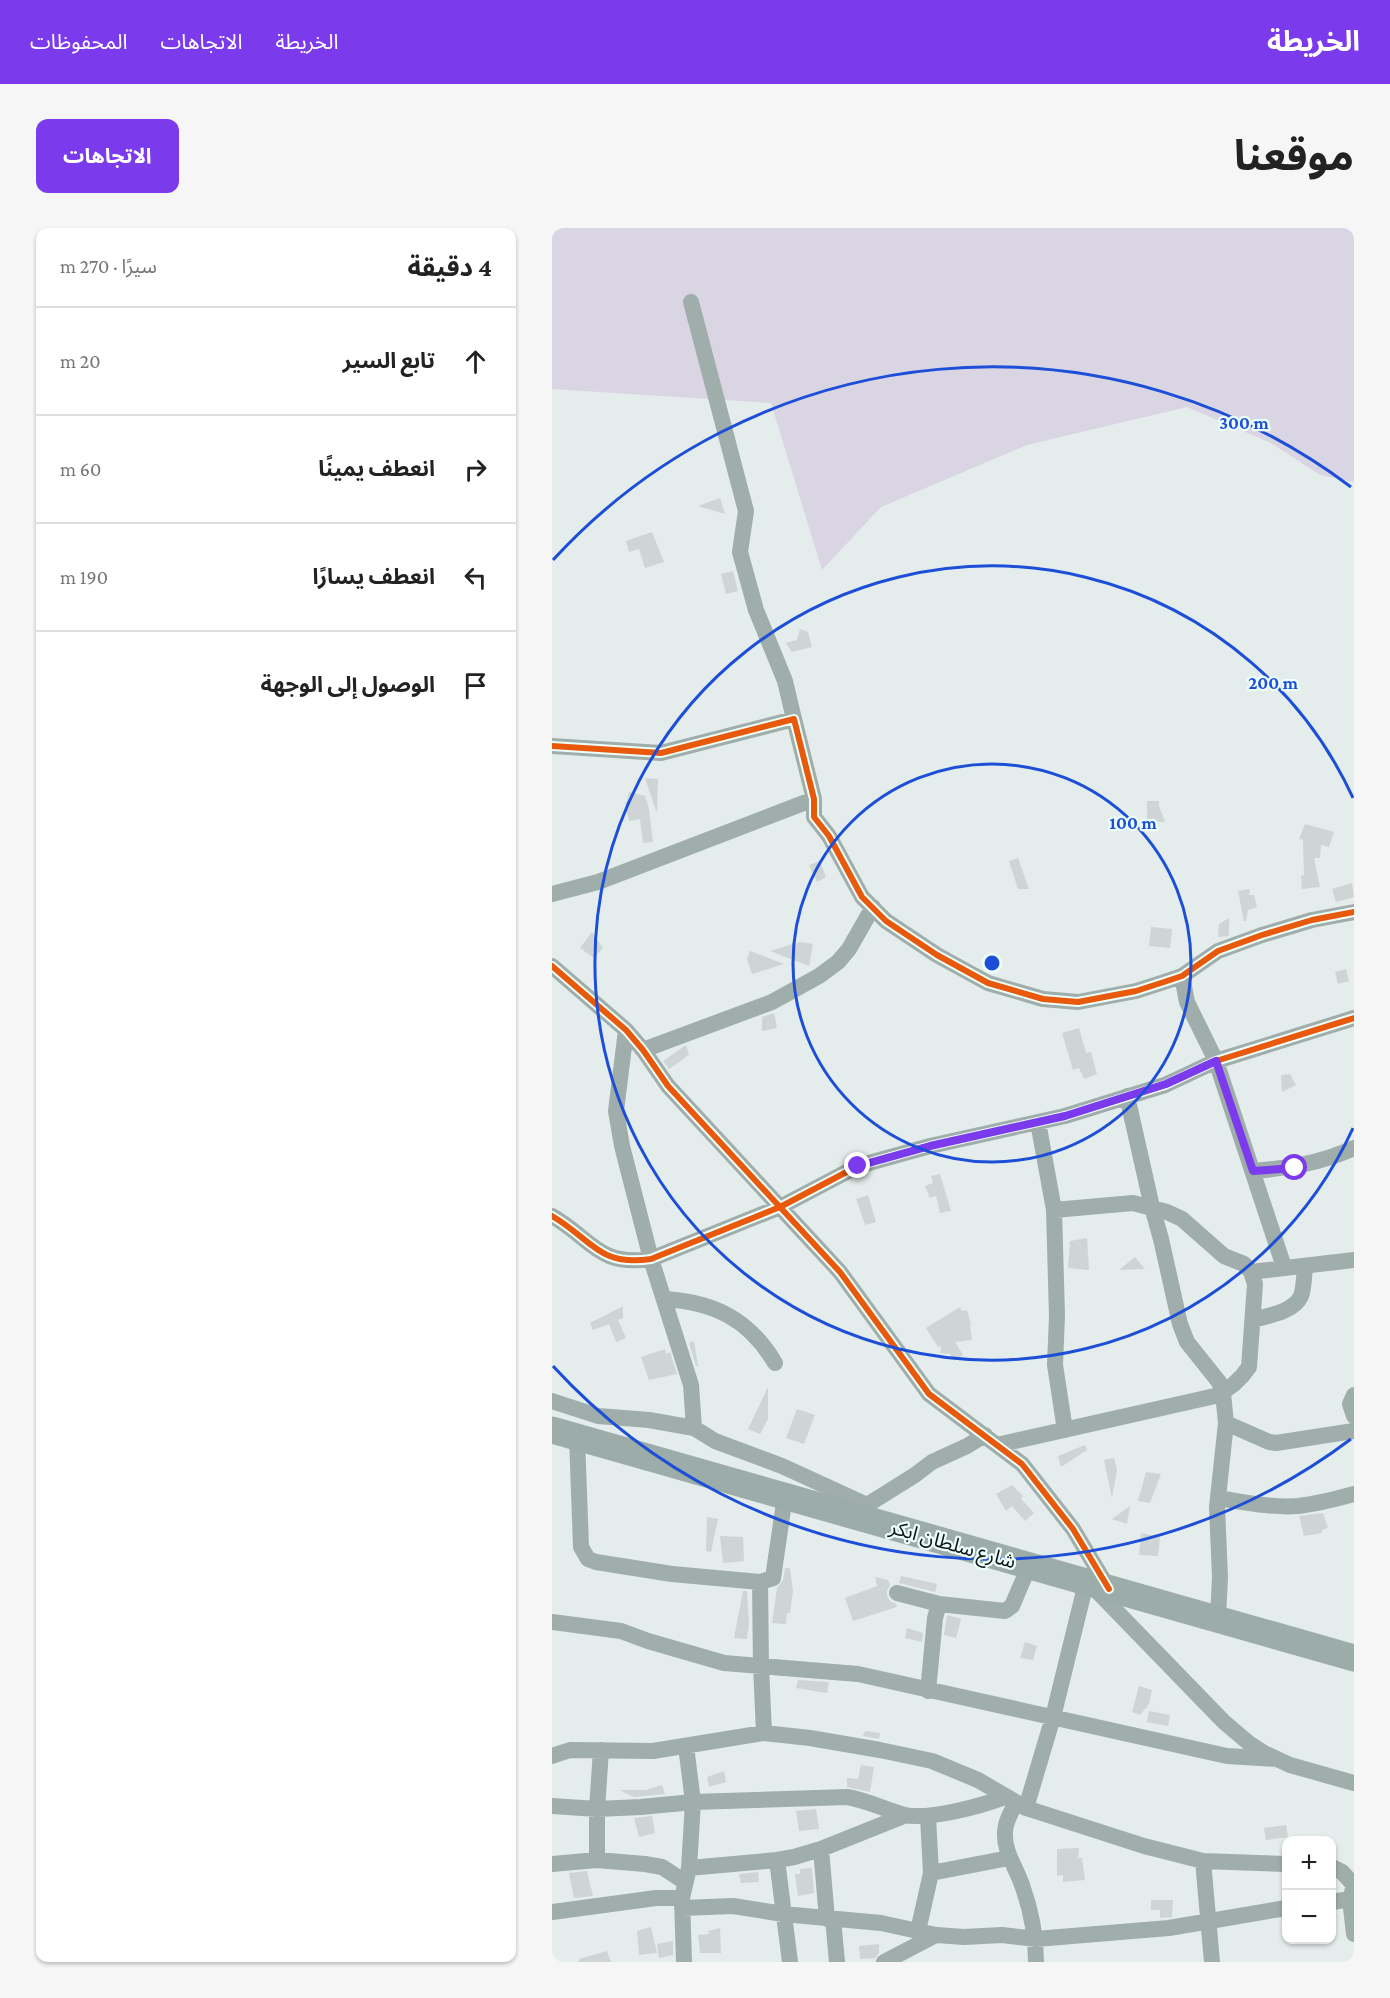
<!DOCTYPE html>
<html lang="ar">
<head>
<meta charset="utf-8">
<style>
	body { margin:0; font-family:"Crimson Pro","Noto Sans Arabic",serif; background:#f6f6f6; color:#222; direction:rtl }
	.controls { position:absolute; right:18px; bottom:18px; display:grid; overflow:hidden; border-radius:12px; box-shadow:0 2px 4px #0004 }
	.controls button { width:54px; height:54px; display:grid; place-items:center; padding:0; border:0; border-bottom:2px solid #e0e0e0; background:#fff; color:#222; font:30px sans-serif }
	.stop { position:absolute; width:18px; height:18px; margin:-14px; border:4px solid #7c3aed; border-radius:50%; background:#fff }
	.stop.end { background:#7c3aed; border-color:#fff; box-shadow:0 2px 6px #0008 }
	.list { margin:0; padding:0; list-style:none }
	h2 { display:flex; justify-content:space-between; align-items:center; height:78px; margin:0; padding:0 24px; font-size:26px }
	h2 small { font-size:20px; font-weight:400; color:#767676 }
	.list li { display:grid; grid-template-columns:39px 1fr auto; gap:18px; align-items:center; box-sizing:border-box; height:108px; padding:0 24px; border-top:2px solid #e0e0e0 }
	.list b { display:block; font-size:22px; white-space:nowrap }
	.list em { font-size:20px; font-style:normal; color:#767676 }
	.icon { flex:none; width:33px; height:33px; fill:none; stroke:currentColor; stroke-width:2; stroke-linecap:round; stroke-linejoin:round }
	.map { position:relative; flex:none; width:802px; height:1734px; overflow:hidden; direction:ltr; border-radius:12px }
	header { display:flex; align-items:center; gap:36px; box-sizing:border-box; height:84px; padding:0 30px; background:#7c3aed; color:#fff }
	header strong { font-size:28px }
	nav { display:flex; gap:33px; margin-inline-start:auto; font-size:21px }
	.intro { display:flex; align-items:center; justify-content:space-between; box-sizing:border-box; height:144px; padding:0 36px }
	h1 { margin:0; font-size:42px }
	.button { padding:15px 27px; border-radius:12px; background:#7c3aed; color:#fff; font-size:21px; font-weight:700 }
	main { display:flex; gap:36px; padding:0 36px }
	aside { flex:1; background:#fff; border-radius:12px; box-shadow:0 2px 4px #0004 }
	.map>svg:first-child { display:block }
</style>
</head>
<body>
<header>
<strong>الخريطة</strong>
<nav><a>الخريطة</a><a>الاتجاهات</a><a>المحفوظات</a></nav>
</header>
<div class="intro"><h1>موقعنا</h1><a class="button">الاتجاهات</a></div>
<main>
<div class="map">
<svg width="802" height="1734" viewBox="0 0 802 1734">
	<rect width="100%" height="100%" fill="#e4edeb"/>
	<path fill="#dad5e3" d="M 0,0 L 802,0 L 802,254 L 768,247 L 719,215 L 635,179 L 475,217 L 329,279 L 270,342 L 219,175 L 0,161 Z"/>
	<path fill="#ced5d4" d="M 168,270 L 173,286 L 146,278 Z
		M 100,304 L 112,334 L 93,340 L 87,321 L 77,324 L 74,313 Z
		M 181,343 L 186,363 L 174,366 L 169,346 Z
		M 248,401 L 256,404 L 260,419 L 240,424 L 234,415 L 245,412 Z
		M 93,550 L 106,551 L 105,583 L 104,583 Z
		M 77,564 L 93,568 L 97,581 L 101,614 L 91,615 L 88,591 L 77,593 L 73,574 L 75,574 Z
		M 595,573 L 607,573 L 607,578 L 613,594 L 595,594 Z
		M 753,596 L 782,604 L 777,619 L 769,617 L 768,630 L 762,630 L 768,659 L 750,661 L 749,648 L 752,647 L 751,612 L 747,611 Z
		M 466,630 L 477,661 L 466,661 L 457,633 Z
		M 268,633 L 274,649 L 265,654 L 257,637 Z
		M 800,655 L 802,669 L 784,674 L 780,661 Z
		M 698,661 L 697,667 L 702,667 L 705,679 L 696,682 L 694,693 L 692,693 L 686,663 Z
		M 677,690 L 677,708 L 666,709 L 667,696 Z
		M 599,699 L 620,701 L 618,720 L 597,718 Z
		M 40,704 L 51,720 L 42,730 L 28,720 Z
		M 248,714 L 261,716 L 257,738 L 218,723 Z
		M 198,723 L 232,736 L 200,746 L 195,731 Z
		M 794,741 L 797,753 L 786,756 L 783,744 Z
		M 222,785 L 225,800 L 210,803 L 210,789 Z
		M 527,800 L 534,825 L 539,824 L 545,846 L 532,851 L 527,840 L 521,842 L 510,805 Z
		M 134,817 L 137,827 L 117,841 L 111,833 Z
		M 738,846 L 744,857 L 730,864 L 729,847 Z
		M 388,946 L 399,983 L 388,985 L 384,968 L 378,970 L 373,958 L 381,955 L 379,948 Z
		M 316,967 L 324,994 L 313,997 L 304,971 Z
		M 535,1010 L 537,1042 L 516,1040 L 518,1013 Z
		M 583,1029 L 593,1041 L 567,1042 Z
		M 71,1078 L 71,1090 L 66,1092 L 74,1110 L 64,1114 L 57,1096 L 41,1102 L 38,1095 Z
		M 408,1079 L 410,1083 L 415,1082 L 419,1097 L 418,1097 L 420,1112 L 403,1114 L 411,1127 L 402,1133 L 398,1126 L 388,1125 L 389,1118 L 386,1119 L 374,1100 Z
		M 142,1113 L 146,1138 L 144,1138 L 137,1115 Z
		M 113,1121 L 114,1126 L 118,1124 L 125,1146 L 97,1152 L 89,1129 Z
		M 216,1159 L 216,1191 L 208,1206 L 196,1201 Z
		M 245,1181 L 263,1187 L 252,1216 L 234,1210 Z
		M 533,1217 L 535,1222 L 509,1239 L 506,1228 Z
		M 562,1230 L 565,1242 L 560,1270 L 552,1232 Z
		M 594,1244 L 609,1246 L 598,1275 L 586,1273 Z
		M 460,1257 L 471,1268 L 469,1271 L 482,1285 L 473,1293 L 460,1278 L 454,1283 L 444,1266 Z
		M 578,1278 L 575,1296 L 560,1291 Z
		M 771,1285 L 776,1300 L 770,1302 L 770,1305 L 752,1308 L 747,1288 Z
		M 155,1289 L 166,1291 L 159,1324 L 154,1323 Z
		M 589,1305 L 608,1309 L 606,1328 L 587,1327 Z
		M 168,1308 L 191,1309 L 192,1333 L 171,1335 Z
		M 233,1340 L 238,1340 L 241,1363 L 238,1385 L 235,1385 L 234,1396 L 220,1395 L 225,1360 L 231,1352 Z
		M 349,1348 L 385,1356 L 383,1364 L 347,1355 Z
		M 323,1349 L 336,1352 L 338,1357 L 335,1363 L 335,1368 L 338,1373 L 344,1376 L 345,1379 L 301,1393 L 293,1370 L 325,1358 Z
		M 191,1363 L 195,1363 L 197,1395 L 195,1411 L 182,1410 Z
		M 395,1387 L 409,1391 L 404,1410 L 392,1407 Z
		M 355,1400 L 371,1405 L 370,1414 L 353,1410 Z
		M 473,1414 L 485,1418 L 481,1432 L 468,1430 Z
		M 246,1452 L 277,1454 L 275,1465 L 244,1460 Z
		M 587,1458 L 600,1462 L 597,1476 L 588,1487 L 580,1484 Z
		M 597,1483 L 618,1487 L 616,1498 L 595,1494 Z
		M 313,1503 L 328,1505 L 327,1511 L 311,1508 Z
		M 309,1537 L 322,1539 L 318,1564 L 295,1559 L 295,1550 L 306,1551 Z
		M 172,1543 L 174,1554 L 157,1559 L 155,1549 Z
		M 110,1557 L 113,1566 L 82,1569 L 67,1562 L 94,1562 Z
		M 264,1581 L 267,1601 L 247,1603 L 244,1583 Z
		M 100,1588 L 103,1605 L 87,1609 L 82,1590 Z
		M 734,1597 L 736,1609 L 714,1612 L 712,1600 Z
		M 527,1620 L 526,1630 L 530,1630 L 533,1652 L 511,1654 L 511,1647 L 505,1648 L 505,1621 Z
		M 260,1640 L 262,1665 L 246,1668 L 243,1646 L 248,1646 L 248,1641 Z
		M 35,1643 L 41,1668 L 22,1670 L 17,1645 Z
		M 206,1644 L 207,1654 L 189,1655 L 187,1646 Z
		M 599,1672 L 621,1672 L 620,1689 L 608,1690 L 608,1682 L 599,1682 Z
		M 99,1699 L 105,1725 L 87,1727 L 85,1703 Z
		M 168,1700 L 169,1725 L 148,1725 L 146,1707 L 157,1706 L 156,1703 Z
		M 121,1713 L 121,1727 L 107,1730 L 105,1716 Z
		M 327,1716 L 327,1725 L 323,1730 L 308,1731 L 307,1718 Z
		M 55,1723 L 59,1734 L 27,1734 L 27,1731 Z"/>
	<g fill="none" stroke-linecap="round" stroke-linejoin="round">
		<path stroke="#9fadab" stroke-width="16" d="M 139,74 L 194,283 L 188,324 L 204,382 L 233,453 L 242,491
			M 0,518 L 109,525 L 242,491 L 262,571 L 262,589 L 277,608 L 310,669 L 334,693 L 385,727 L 436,755 L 491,771 L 526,774 L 584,763 L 612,754 L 630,748 L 666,723 L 710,707 L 760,692 L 802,684
			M 0,666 L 46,654 L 262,571
			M 0,738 L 74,802 L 91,822 L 116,858 L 288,1044 L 377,1166 L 470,1236 L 521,1301 L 557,1361
			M 630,748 L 635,774 L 664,833 L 732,1039
			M 74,802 L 64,883 L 70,918 L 99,1031 L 139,1157 L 142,1200
			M 91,822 L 220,774 L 267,748 L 286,734 L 297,721 L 321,679
			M 575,868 L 600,979 L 609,1011 L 628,1096 L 635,1114 L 667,1154 L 671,1165 L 674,1195 L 665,1279 L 668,1349 L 666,1390
			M 486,894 L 502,982 L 505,1088 L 503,1137 L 513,1202
			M 701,943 C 737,940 769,935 802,920
			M 0,988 C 40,1011 46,1039 99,1031 L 228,979 L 306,938 L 378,918 L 513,888 L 613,857 L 664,833 L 802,790
			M 699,1044 L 802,1032
			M 112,1071 C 162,1074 197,1091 223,1135
			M 701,1092 C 715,1088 742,1084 749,1068 C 752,1060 752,1048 753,1039
			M 802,1167 L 798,1176 L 802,1188
			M 0,1173 L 46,1188 L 97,1192 L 142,1200 L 163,1213 L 230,1238 L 315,1277
			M 674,1195 L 717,1214 L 724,1215 L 802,1203
			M 25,1209 L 29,1319 L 36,1331 L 44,1334 L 120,1346 L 208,1354 L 221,1350 L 233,1268
			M 445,1217 L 663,1168 C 676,1162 689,1151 697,1139 L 703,1056 L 699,1044 L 692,1036 L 672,1028 L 630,991 L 615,984 L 581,975 L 502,982
			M 666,1270 C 692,1274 720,1280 746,1278 C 765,1276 784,1271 802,1266
			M 307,1282 L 363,1247 L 380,1234 L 415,1218 L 433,1207
			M 208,1354 L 209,1438 L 212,1505
			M 540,1358 L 672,1494 L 698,1516 L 712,1525 L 738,1537 L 802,1555
			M 345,1365 L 387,1376 L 453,1383 L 460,1378 L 477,1338
			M 0,1394 L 69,1403 L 96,1413 L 172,1435 L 306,1446 L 675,1528 L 725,1531
			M 376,1463 L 383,1390 L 387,1376
			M 0,1528 L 18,1522 L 101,1523 L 212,1505 L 258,1510 L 328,1522 L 380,1533 L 426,1552 L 474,1580 L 592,1618 L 651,1633 L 734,1636
			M 464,1575 C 459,1584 453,1594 453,1605 C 452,1624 464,1639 470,1657 C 479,1682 484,1708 484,1734
			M 0,1578 L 45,1581 L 89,1579 L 141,1574 L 295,1569 C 315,1572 333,1582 353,1587 C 378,1592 429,1578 453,1569
			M 474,1580 L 501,1489 L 534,1355
			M 269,1621 L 275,1691
			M 45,1632 L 45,1581 L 49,1522
			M 225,1632 L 238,1734
			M 651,1633 L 660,1734
			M 0,1636 L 45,1632 L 93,1636 L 110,1639 L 133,1654
			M 780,1639 L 790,1644 L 802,1657
			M 137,1640 L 225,1632 L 242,1629 L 269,1621 L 354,1587
			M 379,1645 L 457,1630
			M 802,1658 L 798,1671 L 802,1706
			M 780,1674 L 798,1671
			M 130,1680 L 181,1678 L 231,1686 L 329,1695 L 384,1707 L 412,1709 L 450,1707 L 484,1711 L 617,1700 L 734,1680
			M 0,1684 L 104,1670 L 130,1670
			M 281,1691 L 285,1734
			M 366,1703 L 379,1645 L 376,1589
			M 132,1734 L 130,1670 L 137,1640 L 141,1574 L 134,1518
			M 332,1734 L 384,1707"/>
		<path stroke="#9caca9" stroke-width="27" d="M 0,1202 L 802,1430"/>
		<defs>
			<path id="cycleway" d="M 0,518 L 109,525 L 242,491 L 262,571 L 262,589 L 277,608 L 310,669 L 334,693 L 385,727 L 436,755 L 491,771 L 526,774 L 584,763 L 612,754 L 630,748 L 666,723 L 710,707 L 760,692 L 802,684
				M 0,738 L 74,802 L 91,822 L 116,858 L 288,1044 L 377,1166 L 470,1236 L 521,1301 L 557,1361
				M 0,988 C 40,1011 46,1039 99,1031 L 228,979 L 306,938 L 378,918 L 513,888 L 613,857 L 664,833 L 802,790"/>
		</defs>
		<use href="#cycleway" stroke="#edfffb" stroke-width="10"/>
		<use href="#cycleway" stroke="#e8590c" stroke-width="6"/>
	</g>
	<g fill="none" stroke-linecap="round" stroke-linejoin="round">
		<path stroke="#7c3aed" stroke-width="8" d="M 306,938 L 378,918 L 513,888 L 614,856 L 664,833 L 701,943 L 743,940"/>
	</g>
	<g fill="none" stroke="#1d4ed8" stroke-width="3">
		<circle cx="440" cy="735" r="199"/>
		<path d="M801 900A397 397 0 1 1 801 570"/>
		<path d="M799 1211A596 596 0 0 1 1 1138M1 332A596 596 0 0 1 799 259"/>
	</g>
	<g text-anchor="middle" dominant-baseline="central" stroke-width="4.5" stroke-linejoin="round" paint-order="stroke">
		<g font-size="20" fill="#0f1514" stroke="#edfffb">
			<text transform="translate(401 1316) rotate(16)">شارع سلطان ابكر</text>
		</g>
	</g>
	<circle cx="440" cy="735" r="9" fill="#1d4ed8" stroke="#edfffb" stroke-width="3"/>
	<g font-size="18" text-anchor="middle" font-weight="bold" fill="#1d4ed8" stroke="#edfffb" stroke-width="4.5" stroke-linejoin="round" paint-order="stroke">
		<text x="692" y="201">300 m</text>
		<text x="721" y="461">200 m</text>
		<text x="581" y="601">100 m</text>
	</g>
</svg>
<div class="controls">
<button>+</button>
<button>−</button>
</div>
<div class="stop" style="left:743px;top:940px"></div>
<div class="stop end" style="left:306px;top:938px"></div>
</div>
<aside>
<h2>4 دقيقة<small>سيرًا · 270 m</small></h2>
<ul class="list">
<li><svg class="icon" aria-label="ahead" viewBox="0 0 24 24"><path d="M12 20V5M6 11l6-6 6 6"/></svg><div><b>تابع السير</b></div><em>20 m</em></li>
<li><svg class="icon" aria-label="right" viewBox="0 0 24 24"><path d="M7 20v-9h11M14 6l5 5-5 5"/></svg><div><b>انعطف يمينًا</b></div><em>60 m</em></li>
<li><svg class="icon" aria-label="left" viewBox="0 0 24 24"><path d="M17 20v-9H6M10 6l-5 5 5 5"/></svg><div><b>انعطف يسارًا</b></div><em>190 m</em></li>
<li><svg class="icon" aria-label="arrive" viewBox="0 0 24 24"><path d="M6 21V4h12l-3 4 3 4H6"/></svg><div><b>الوصول إلى الوجهة</b></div></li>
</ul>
</aside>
</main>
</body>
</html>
